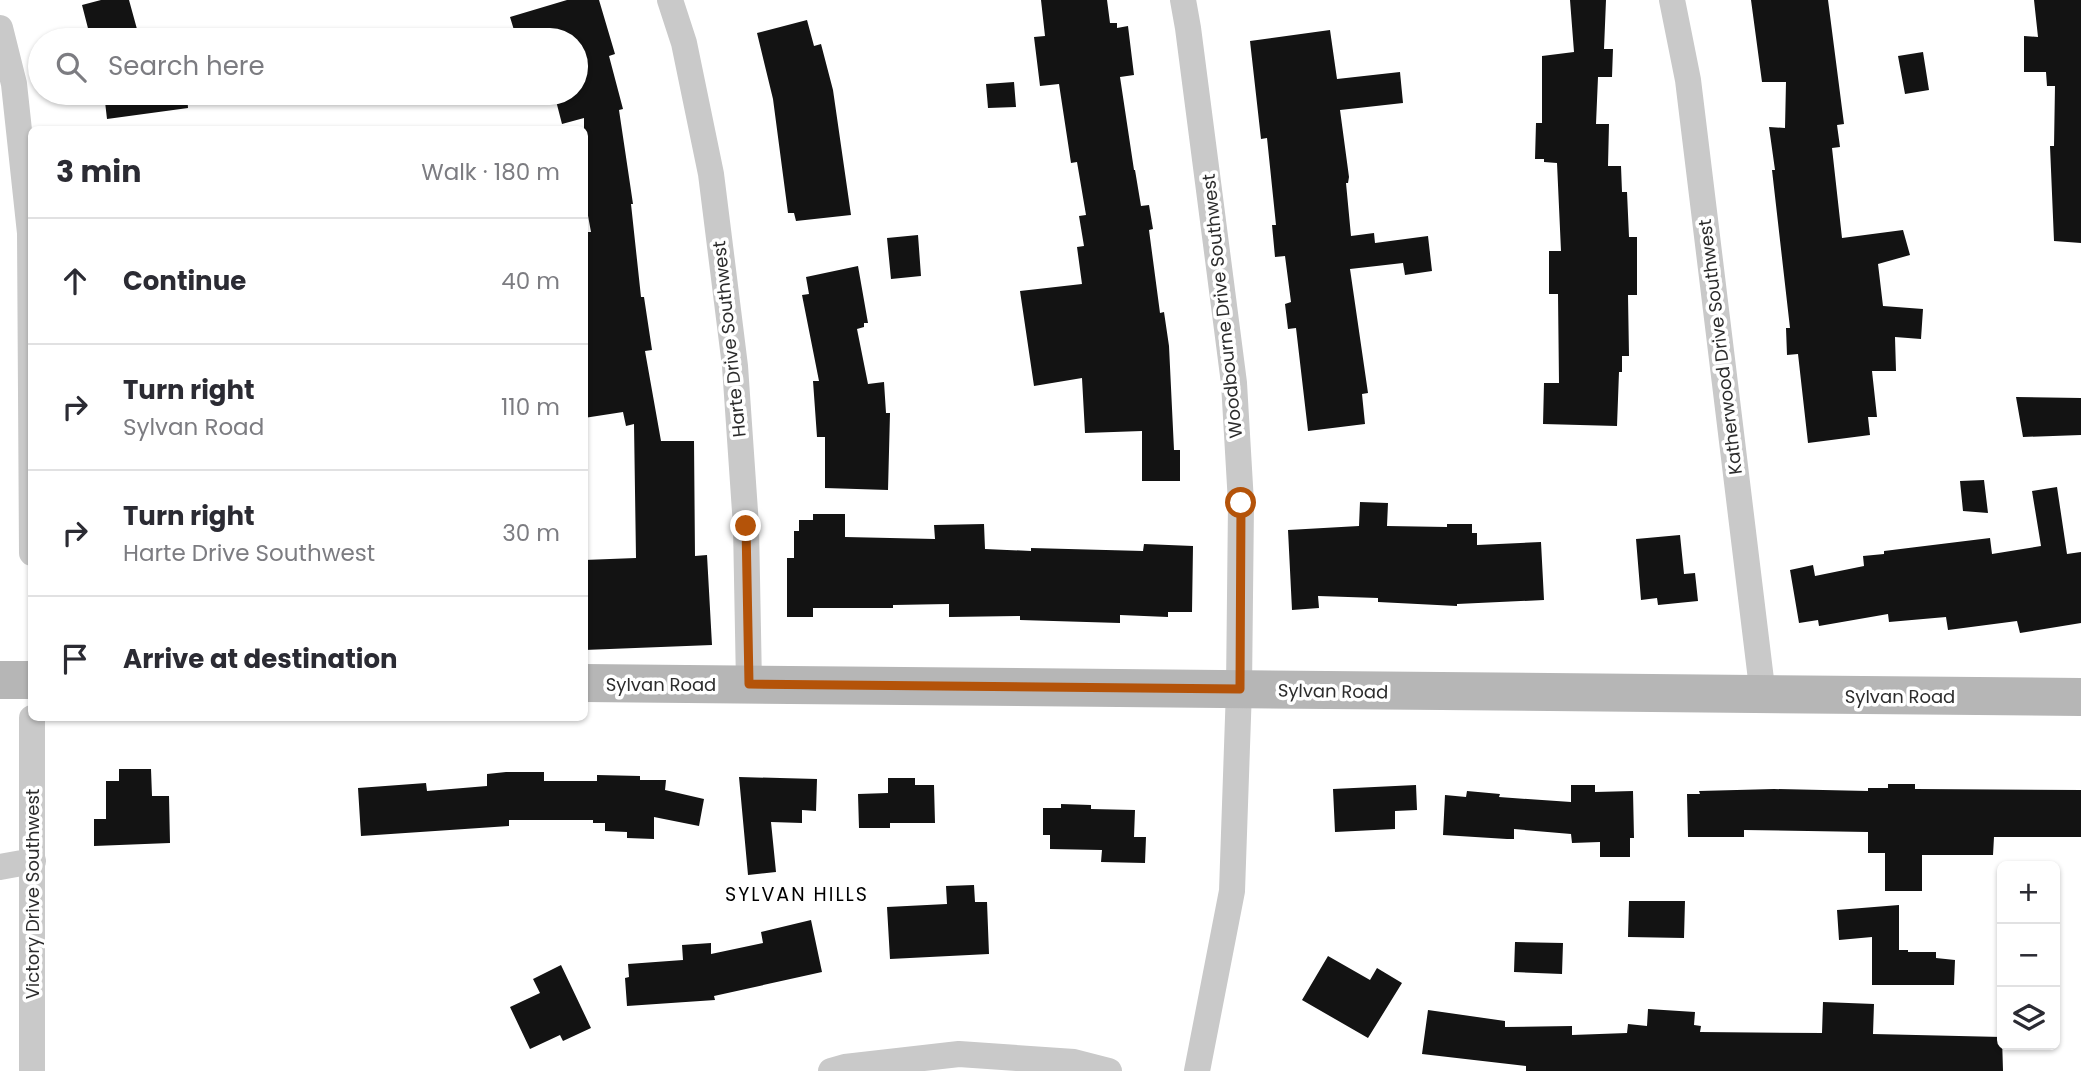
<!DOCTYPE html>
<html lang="en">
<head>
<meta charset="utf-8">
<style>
	body { margin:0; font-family:Poppins,sans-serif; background:#f7f7f7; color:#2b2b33 }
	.controls { position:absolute; right:21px; bottom:21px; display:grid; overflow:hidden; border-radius:10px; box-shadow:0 2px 5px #0004 }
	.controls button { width:63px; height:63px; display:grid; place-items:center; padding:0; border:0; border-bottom:2px solid #e1e1e2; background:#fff; color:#2b2b33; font:35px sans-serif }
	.stop { position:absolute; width:21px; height:21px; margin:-16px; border:5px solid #b45309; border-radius:50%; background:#fff }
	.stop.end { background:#b45309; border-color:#fff; box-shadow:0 2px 7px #0008 }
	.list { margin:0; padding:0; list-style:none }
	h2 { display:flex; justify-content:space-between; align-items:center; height:91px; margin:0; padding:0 28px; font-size:30px }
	h2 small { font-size:23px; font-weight:400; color:#7c7c81 }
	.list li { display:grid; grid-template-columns:46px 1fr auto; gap:21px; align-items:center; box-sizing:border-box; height:126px; padding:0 28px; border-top:2px solid #e1e1e2 }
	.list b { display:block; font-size:26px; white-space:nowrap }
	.list p { margin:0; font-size:23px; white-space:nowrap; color:#7c7c81 }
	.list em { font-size:23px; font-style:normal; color:#7c7c81 }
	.icon { flex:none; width:38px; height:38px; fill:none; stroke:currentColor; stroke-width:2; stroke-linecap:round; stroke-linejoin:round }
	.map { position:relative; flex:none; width:2081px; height:1071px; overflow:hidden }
	.search { position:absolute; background:#fff; box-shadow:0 2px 5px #0004; left:28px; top:28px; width:560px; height:77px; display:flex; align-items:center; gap:18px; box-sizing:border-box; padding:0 24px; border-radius:38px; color:#7c7c81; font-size:26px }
	.panel { position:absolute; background:#fff; box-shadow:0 2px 5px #0004; left:28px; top:126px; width:560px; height:595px; border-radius:10px }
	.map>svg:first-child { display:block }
</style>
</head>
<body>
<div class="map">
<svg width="2081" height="1071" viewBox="0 0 2081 1071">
	<rect width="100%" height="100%" fill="#fff"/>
	<path fill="#131313" d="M 101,0 L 129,0 L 140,40 L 91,40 L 82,5 Z
		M 567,0 L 599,0 L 615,54 L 609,56 L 623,109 L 619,110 L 633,204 L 631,204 L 641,297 L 644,297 L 652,350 L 645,351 L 661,441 L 694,441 L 695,556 L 707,555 L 712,645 L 584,650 L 584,560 L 636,558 L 634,424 L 626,426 L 623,412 L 584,418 L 584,232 L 591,232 L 584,194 L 584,118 L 562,124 L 554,93 L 576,93 L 576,40 L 517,40 L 510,17 Z
		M 1041,0 L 1107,0 L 1110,23 L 1117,23 L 1117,28 L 1128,26 L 1134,75 L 1120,77 L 1134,170 L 1135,170 L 1141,206 L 1149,205 L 1153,229 L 1149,230 L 1160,313 L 1164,312 L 1169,346 L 1174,450 L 1180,450 L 1180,481 L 1142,481 L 1142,431 L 1085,433 L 1082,378 L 1034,386 L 1020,291 L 1082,284 L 1077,247 L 1084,246 L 1079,216 L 1086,215 L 1077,162 L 1071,163 L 1059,84 L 1040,86 L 1034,37 L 1045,36 Z
		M 1570,0 L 1606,0 L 1604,49 L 1613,49 L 1612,77 L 1598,77 L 1596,124 L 1609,124 L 1608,166 L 1621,166 L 1622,192 L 1627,192 L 1629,237 L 1637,237 L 1637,295 L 1628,295 L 1629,356 L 1622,356 L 1622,372 L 1619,372 L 1617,426 L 1543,424 L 1544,383 L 1559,383 L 1558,294 L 1549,294 L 1549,251 L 1561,251 L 1557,163 L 1544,162 L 1544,159 L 1535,159 L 1536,123 L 1542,123 L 1542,56 L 1574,52 Z
		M 1751,0 L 1828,0 L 1844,124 L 1837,125 L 1840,147 L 1832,148 L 1842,238 L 1903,230 L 1910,255 L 1878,264 L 1883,306 L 1923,309 L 1921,339 L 1895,337 L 1896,371 L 1872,371 L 1877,417 L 1868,417 L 1870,435 L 1808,443 L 1798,354 L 1787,355 L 1786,328 L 1790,328 L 1772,170 L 1775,170 L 1769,127 L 1785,128 L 1786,82 L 1762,82 Z
		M 2034,0 L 2081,0 L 2081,243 L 2054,241 L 2050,146 L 2054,146 L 2055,86 L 2047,86 L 2046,72 L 2024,72 L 2024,36 L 2038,37 Z
		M 807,20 L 814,46 L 821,44 L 833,90 L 851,215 L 796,221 L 794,213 L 788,213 L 773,99 L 757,33 Z
		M 1330,30 L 1337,79 L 1400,72 L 1403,103 L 1340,110 L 1349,177 L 1348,183 L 1346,183 L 1351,236 L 1374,233 L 1375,243 L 1428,236 L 1432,271 L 1405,275 L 1403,263 L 1350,269 L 1368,393 L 1362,394 L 1365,424 L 1308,431 L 1296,328 L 1288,329 L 1285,304 L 1291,302 L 1285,256 L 1275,257 L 1272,225 L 1276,225 L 1267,138 L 1261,139 L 1250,41 Z
		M 1923,52 L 1929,90 L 1905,94 L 1898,56 Z
		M 1014,82 L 1016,107 L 988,108 L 986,84 Z
		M 104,93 L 187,93 L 188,108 L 107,119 Z
		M 918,235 L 921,276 L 891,279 L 887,238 Z
		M 858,266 L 868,323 L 864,323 L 864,327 L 857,329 L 868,384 L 884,382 L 886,413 L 890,413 L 888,490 L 825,488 L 825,437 L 817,437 L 813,381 L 819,381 L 802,295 L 809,294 L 806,277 Z
		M 2016,397 L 2081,398 L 2081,435 L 2023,437 Z
		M 1984,480 L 1988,513 L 1963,511 L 1960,481 Z
		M 2057,487 L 2067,554 L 2081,552 L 2081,623 L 2020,633 L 2017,621 L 1948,630 L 1946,617 L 1889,622 L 1888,614 L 1819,626 L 1818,620 L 1799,623 L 1790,570 L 1813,565 L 1815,576 L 1864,566 L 1863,556 L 1884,554 L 1884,551 L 1990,538 L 1992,554 L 2041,546 L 2032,491 Z
		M 1360,502 L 1388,503 L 1387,526 L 1447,527 L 1447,524 L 1472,524 L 1472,533 L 1477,533 L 1477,545 L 1541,542 L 1544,600 L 1457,604 L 1457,606 L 1378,602 L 1378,598 L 1318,596 L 1319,608 L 1292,610 L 1288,530 L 1359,526 Z
		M 813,514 L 845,514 L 845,537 L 935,539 L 934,525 L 984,524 L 985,549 L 1031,551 L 1031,548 L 1143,551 L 1144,544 L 1193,546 L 1192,612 L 1168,612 L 1168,617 L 1120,615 L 1120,623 L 1020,620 L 1020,616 L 949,617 L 949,604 L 893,605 L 893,608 L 813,608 L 813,617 L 787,617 L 787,558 L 794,558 L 794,531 L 799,531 L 799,520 L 813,520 Z
		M 1680,535 L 1684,574 L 1695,573 L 1698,601 L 1658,605 L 1657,598 L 1641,600 L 1636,539 Z
		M 119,769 L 151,769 L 152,796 L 169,796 L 170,843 L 94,846 L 94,819 L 106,819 L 106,781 L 119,781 Z
		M 506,772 L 544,772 L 544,781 L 597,781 L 597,775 L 640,776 L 640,780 L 666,780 L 665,790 L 704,799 L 699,826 L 654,817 L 654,839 L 627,838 L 627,832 L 605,831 L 605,823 L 593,823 L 593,820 L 509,820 L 509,826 L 361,836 L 358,788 L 426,783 L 427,791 L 487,786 L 487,774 Z
		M 739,777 L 817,779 L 816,811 L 802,810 L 802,823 L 771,822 L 776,872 L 748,875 Z
		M 888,778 L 915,778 L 915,785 L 934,785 L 935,823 L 890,823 L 890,828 L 859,828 L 858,794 L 888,793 Z
		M 1888,784 L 1915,784 L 1915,789 L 2081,790 L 2081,837 L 1994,837 L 1993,855 L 1922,855 L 1922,891 L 1885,891 L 1885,853 L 1868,853 L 1868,832 L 1744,830 L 1744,837 L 1688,837 L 1687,794 L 1700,794 L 1699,791 L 1774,789 L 1868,791 L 1868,788 L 1888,788 Z
		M 1416,785 L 1417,810 L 1395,811 L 1395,829 L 1335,832 L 1333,789 Z
		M 1571,785 L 1595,785 L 1595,792 L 1633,791 L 1634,838 L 1630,838 L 1630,857 L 1600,857 L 1600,842 L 1572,843 L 1571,834 L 1514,829 L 1514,839 L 1507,839 L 1443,835 L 1445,795 L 1466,797 L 1467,791 L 1500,794 L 1499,797 L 1571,802 Z
		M 1061,804 L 1091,805 L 1091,809 L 1135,810 L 1134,837 L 1146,837 L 1145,863 L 1101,862 L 1102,850 L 1050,849 L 1050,835 L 1043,835 L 1043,808 L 1061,808 Z
		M 974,885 L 975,902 L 987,902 L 989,954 L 890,959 L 887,907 L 947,904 L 946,886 Z
		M 1629,901 L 1685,901 L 1684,938 L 1628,937 Z
		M 1899,905 L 1899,950 L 1908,950 L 1908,952 L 1936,952 L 1936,958 L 1955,960 L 1954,985 L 1872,985 L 1872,937 L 1839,940 L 1837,910 Z
		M 811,920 L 822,972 L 714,996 L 715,1000 L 627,1006 L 625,978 L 629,977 L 628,964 L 683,960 L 682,945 L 711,943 L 711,954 L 763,943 L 761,932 Z
		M 1515,942 L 1563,943 L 1562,974 L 1514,972 Z
		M 1328,956 L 1370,980 L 1377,968 L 1402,983 L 1368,1038 L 1302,1000 Z
		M 561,965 L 591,1028 L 563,1041 L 560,1035 L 530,1049 L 510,1007 L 540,993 L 533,979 Z
		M 1823,1002 L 1874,1004 L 1873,1034 L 2002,1037 L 2003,1071 L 1526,1071 L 1526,1066 L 1422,1054 L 1428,1010 L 1505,1021 L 1505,1027 L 1572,1026 L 1572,1035 L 1627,1033 L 1628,1024 L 1647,1026 L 1648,1009 L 1695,1012 L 1694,1025 L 1701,1026 L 1700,1032 L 1822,1033 Z"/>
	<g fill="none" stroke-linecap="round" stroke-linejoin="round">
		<path stroke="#c9c9c9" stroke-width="26" d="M 670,0 L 684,43 L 711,174 L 735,366 L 746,526 L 749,684
			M 1183,0 L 1188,28 L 1234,383 L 1241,503 L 1239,689 L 1232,891 L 1197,1071
			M 1672,0 L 1688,80 L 1763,696
			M 0,28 L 14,84 L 30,233 L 32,553
			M 0,867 L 33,861
			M 32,1071 L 32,718
			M 831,1071 L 845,1067 L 959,1054 L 1074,1062 L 1109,1071"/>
		<path stroke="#b6b6b6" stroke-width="38" d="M 0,680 L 32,680
			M 584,683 L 2081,697"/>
	</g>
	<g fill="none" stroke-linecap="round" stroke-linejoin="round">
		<path stroke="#b45309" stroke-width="9" d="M 746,526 L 749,684 L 1240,689 L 1241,503"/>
	</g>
	<g text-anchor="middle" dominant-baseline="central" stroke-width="7" stroke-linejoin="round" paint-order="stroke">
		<g font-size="18" fill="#2c2c2c" stroke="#fff">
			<text transform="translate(1222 306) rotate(-96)">Woodbourne Drive Southwest</text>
			<text transform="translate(729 339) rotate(-96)">Harte Drive Southwest</text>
			<text transform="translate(1720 347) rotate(-97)">Katherwood Drive Southwest</text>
			<text x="661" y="684">Sylvan Road</text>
			<text transform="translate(1333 691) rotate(1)">Sylvan Road</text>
			<text x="1900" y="696">Sylvan Road</text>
			<text transform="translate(32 894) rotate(-90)">Victory Drive Southwest</text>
		</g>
		<g font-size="19" letter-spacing="2" fill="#000" stroke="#fff">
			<text x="797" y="894">SYLVAN HILLS</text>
		</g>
	</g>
</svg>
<div class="controls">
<button>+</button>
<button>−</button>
<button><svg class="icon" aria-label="layers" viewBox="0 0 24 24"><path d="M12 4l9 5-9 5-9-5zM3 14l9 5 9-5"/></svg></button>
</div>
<div class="stop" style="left:1241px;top:503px"></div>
<div class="stop end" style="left:746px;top:526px"></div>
<div class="search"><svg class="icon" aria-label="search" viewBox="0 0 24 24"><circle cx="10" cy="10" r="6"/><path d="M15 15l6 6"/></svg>Search here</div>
<section class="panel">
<h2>3 min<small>Walk · 180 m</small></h2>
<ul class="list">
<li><svg class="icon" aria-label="ahead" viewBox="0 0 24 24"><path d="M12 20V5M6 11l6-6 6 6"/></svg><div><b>Continue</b></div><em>40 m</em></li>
<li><svg class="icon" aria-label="right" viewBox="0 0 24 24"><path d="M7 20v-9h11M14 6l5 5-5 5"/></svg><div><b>Turn right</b><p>Sylvan Road</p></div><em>110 m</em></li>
<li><svg class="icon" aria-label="right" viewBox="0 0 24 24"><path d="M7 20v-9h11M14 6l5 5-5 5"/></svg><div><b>Turn right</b><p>Harte Drive Southwest</p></div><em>30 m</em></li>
<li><svg class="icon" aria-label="arrive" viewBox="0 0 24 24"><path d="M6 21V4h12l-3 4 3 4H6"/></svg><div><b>Arrive at destination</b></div></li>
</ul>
</section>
</div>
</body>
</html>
